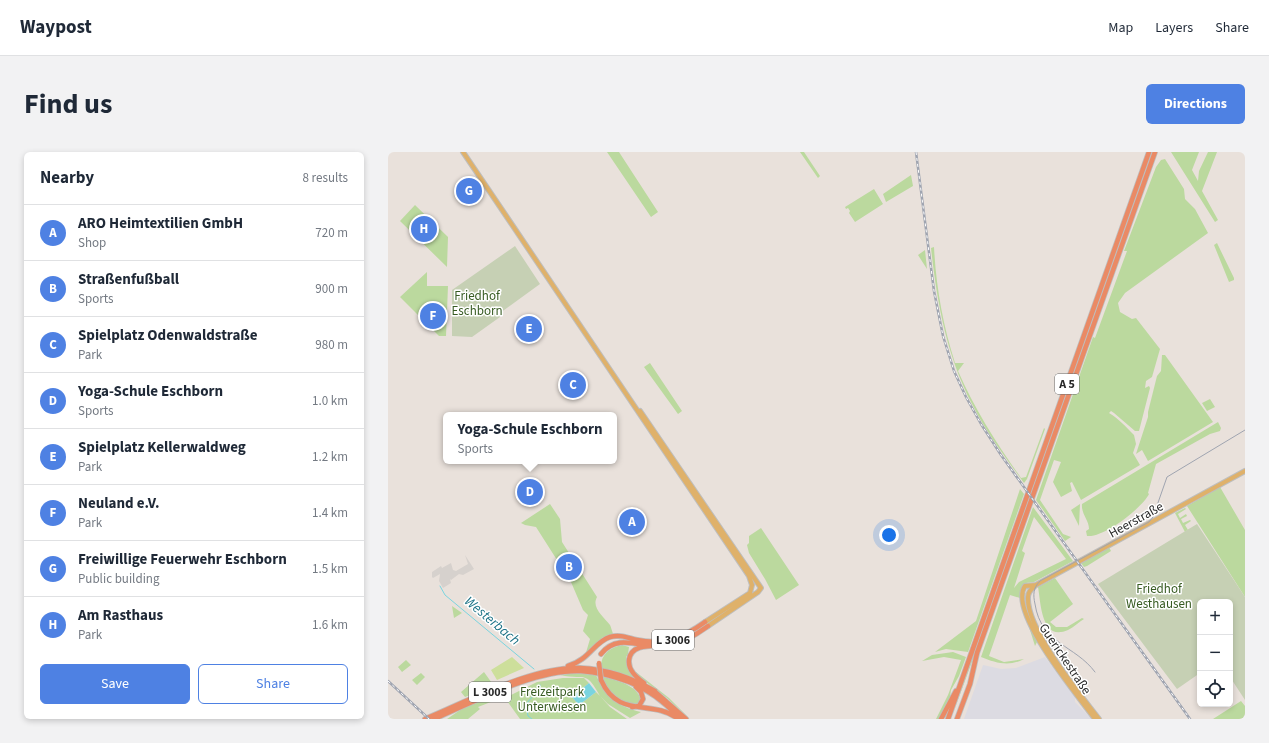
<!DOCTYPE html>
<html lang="en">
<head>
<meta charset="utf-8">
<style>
	body { margin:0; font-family:"Source Sans 3",sans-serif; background:#f2f2f3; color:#1f2937 }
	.controls { position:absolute; right:12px; bottom:12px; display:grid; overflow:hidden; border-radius:6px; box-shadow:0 2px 6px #0003 }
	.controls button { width:36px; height:36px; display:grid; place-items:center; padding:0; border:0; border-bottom:1px solid #e0e1e3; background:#fff; color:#1f2937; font:20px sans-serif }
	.you { position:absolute; left:501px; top:383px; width:14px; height:14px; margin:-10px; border:3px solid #fff; border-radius:50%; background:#1a73e8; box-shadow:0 0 0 6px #1a73e833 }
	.badge { display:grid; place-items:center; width:26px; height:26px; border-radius:50%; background:#4e81e3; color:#fff; font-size:13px; font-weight:700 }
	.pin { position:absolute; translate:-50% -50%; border:2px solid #fff; box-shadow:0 1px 4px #0006 }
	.popup { position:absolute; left:55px; top:260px; width:174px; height:52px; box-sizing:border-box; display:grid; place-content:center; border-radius:6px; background:#fff; filter:drop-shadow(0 1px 3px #0005); font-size:13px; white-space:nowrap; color:#747a83 }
	.popup b { font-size:15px; color:#1f2937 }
	.popup::after { content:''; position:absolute; left:50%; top:100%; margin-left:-8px; border:8px solid transparent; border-top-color:#fff }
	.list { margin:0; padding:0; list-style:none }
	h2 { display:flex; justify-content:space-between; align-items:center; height:52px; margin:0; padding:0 16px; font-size:17px }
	h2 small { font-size:13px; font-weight:400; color:#747a83 }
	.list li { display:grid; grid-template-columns:26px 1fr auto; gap:12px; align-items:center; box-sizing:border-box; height:56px; padding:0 16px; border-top:1px solid #e0e1e3 }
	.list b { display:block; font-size:15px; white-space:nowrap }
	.list p { margin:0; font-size:13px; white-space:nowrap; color:#747a83 }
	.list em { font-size:13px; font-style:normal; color:#747a83 }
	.actions { display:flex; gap:8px; padding:12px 16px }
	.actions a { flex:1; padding:9px 0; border:1px solid #4e81e3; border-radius:6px; text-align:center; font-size:14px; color:#4e81e3 }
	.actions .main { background:#4e81e3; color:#fff }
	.icon { flex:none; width:22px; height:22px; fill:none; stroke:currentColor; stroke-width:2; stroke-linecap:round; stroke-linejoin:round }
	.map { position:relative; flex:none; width:857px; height:567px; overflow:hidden; border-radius:6px }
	header { display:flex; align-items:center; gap:24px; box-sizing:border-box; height:56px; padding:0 20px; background:#fff; border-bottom:1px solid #e0e1e3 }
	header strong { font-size:19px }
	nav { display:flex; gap:22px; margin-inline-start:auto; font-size:14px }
	.intro { display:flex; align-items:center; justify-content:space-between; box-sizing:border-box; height:96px; padding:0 24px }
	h1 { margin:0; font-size:28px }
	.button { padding:10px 18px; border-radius:6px; background:#4e81e3; color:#fff; font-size:14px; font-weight:700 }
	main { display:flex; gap:24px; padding:0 24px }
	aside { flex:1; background:#fff; border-radius:6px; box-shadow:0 2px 6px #0003 }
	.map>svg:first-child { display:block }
</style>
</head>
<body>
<header>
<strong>Waypost</strong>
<nav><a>Map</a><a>Layers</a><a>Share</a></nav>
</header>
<div class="intro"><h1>Find us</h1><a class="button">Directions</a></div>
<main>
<aside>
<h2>Nearby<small>8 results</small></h2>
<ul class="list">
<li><span class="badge">A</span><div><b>ARO Heimtextilien GmbH</b><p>Shop</p></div><em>720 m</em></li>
<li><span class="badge">B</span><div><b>Straßenfußball</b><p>Sports</p></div><em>900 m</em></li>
<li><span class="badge">C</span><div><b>Spielplatz Odenwaldstraße</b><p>Park</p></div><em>980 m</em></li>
<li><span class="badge">D</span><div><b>Yoga-Schule Eschborn</b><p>Sports</p></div><em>1.0 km</em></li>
<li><span class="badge">E</span><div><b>Spielplatz Kellerwaldweg</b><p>Park</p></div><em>1.2 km</em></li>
<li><span class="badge">F</span><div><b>Neuland e.V.</b><p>Park</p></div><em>1.4 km</em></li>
<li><span class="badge">G</span><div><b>Freiwillige Feuerwehr Eschborn</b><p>Public building</p></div><em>1.5 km</em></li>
<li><span class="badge">H</span><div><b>Am Rasthaus</b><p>Park</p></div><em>1.6 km</em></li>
</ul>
<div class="actions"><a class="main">Save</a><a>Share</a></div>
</aside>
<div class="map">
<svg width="857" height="567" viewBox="0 0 857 567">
	<rect width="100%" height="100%" fill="#e9e1db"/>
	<path fill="#dcdbe2" d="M 657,505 L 687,545 L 687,550 L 704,567 L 576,567 L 595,513 L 613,517 L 628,516 Z"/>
	<path fill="#bbd99e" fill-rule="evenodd" d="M 219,0 L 231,0 L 270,60 L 263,65 Z
		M 412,0 L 416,0 L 432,24 L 430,26 Z
		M 783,0 L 811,0 L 804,18 L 810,29 L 811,19 L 820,0 L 829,0 L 814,39 L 830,68 L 827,70 Z
		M 777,7 L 796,37 L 797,47 L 807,57 L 820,81 L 737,141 L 730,151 L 732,160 L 744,167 L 748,166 L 772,197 L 764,225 L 758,229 L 757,236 L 761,234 L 762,236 L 751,279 L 747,279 L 726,261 L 723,259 L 721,261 C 731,267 738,275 746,283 L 748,292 L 745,301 L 752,313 L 693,348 L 684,330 L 682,331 L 684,339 L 673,345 L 665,330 L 673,310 L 666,308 L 652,348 L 675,382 L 683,385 L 677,389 L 648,348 L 705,185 L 707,186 L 739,99 L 736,99 L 768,15 L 773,8 Z
		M 523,23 L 525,34 L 498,50 L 495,42 Z
		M 486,37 L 495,52 L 467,70 L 461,61 L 462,59 L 460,56 L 458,57 L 457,55 Z
		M 27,53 L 60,85 L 59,115 L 12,69 Z
		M 829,91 L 846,126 L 846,128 L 841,130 L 826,93 Z
		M 546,95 C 548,135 555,173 567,211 L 576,211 L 570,219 C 587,258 609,292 633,326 L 638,325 L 656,276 L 657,277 L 639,327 L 636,331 C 617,305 598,280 584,252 C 558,202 549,150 543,96 Z
		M 537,98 L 539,117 L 530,103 Z
		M 39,120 L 39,134 L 60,134 L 58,184 L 51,184 L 12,145 Z
		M 774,203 L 777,203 L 825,270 L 760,309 L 754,298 L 748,302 L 760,265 L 760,260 L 769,224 L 773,219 Z
		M 262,211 L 294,259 L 290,262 L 256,215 Z
		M 180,226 L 184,227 L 192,237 L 188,239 C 182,237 180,233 180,226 Z
		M 822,247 L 827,255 L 819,259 L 814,251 Z
		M 830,270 L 833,276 L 832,279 L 822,282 L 768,312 L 760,341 L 761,342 C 754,356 716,386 699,384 L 698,379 L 701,377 C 701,368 693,362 694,352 Z
		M 832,335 L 857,378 L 857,445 L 799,354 Z
		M 632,337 L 636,342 L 580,500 L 558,497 L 547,500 L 588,469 Z
		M 162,352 L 172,367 L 174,390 L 209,445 C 203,456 216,465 222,473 C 223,475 224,479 225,482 L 214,486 L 197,504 L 202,487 L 195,479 L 200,463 L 195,458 L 183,430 L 148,375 L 137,373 L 133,371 Z
		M 692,352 L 691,374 L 683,358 Z
		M 645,355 L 685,409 L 646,430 L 638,431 L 634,434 C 629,447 643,477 649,490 L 647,494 L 632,446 L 622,443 L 601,504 L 616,510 L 636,507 C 621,515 608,511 593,505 ZM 646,365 L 678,407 L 631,430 L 626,436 L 637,401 L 634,399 Z
		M 797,356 L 798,357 L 790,362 L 792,366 L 798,362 L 799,364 L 793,367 L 795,371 L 802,368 L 803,369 L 797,373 L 800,378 L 802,376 L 797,380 L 787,361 Z
		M 373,376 L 411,433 L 388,448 L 377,427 L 361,401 L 359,393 L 361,391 L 361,384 Z
		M 721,395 L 723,399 L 699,414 L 696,415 L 693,411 Z
		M 615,419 L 616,419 L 586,503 L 585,502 Z
		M 667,426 L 685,452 L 662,470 L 668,475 L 679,475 L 694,466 L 696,467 C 691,470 686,475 680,478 C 653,490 653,451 650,435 Z
		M 64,454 L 74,461 L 66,466 Z
		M 234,493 L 241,495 L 240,502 L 238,505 L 250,528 L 223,518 L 213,517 C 212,503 221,496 234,493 Z
		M 565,500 L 578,505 L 571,524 L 563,538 L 562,545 L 551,567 L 548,567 L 560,543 L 573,508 L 556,505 L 534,509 L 544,503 Z
		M 584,506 L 585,507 L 564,564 Z
		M 18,508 L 23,513 L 14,520 L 10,515 Z
		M 96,520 L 106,534 L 77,545 L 73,540 Z
		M 248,520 L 281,546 L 302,567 L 279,546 L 246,521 Z
		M 33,521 L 37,525 L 29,533 L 24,528 Z
		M 188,521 L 208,523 C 217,544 230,555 253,560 L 242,566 L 220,552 L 212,544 L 222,555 L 239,567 L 132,567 L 117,546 L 149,530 L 175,526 L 196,526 L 201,531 L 184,545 L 191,553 L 208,540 L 212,544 C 197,516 196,529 172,523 Z
		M 215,525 C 229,528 249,533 253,548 L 251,552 L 247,554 C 232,548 219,542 215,525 Z
		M 109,541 L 113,546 L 90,555 L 92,557 L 80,567 L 59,567 L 78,554 Z
		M 853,549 L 857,554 L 857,567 L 825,567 Z"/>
	<path fill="#c6d0b4" d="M 127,94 L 152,132 L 112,161 L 112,165 L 84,185 L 64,184 L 64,138 Z
		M 809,372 L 857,445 L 857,548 L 842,525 L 842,450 L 812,450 L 812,521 L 789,537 L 710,432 Z"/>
	<path fill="#cddf9b" d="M 124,505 L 136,516 L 109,528 L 103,518 Z"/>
	<path fill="#d6d1cd" d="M 77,403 L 86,417 L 75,423 L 71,422 L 63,428 L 62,427 L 63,431 L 55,436 L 51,429 L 52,422 L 45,426 L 44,425 L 44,420 L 53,414 L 54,416 L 63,411 L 65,418 L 68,419 L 80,412 Z"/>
	<path fill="#7ad4df" d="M 201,531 L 208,540 L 191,553 L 184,545 Z"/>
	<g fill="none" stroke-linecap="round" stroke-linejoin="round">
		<path stroke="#7ad4df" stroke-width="1" d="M 52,434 L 57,443 L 146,517
			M 144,567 L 140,564 L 138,552 L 152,536 L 152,533"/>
		<defs>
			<path id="major" d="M 75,0 L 361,424 L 364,433 L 362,441 L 317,470
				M 252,259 L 373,436 L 370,440 L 320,474
				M 648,433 L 637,434 C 619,459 691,545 707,567
				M 711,567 C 691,541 638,477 640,445 C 640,439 644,437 648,433 L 857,319"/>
			<path id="highway" d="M 213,502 C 225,487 239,490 256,493
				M 180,514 C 201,508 206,490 222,485 C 232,482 240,486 249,488 C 276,494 296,485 317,470
				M 213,528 C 230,567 263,547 289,566
				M 256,531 C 248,525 240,518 241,508 C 243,488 273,496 287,492 C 299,489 310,481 320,474
				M 265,538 L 298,567
				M 244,555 L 251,554 L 255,547 L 253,540 L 248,535
				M 37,567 C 81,549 145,514 192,516 C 220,517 243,526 267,539
				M 46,567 C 88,549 147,517 193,519 C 210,520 225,524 241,530 C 261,538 278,551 292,567
				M 553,567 L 568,539
				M 560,567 L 761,0
				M 569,567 L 582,532 L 589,501 L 767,0"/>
		</defs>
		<use href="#major" stroke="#bebebe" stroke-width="6"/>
		<use href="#highway" stroke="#bebebe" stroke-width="6"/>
		<use href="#major" stroke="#dfb16a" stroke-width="4"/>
		<use href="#highway" stroke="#ea8a65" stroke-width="4.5"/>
		<path stroke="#9fa4b0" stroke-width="1" d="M 707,520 C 687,493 653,492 647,452 C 645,443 645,436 652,429 L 761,370 L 765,365 L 779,325 L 857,278"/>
		<defs>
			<path id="rail" d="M 528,0 L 546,139 L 555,184 L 566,219 L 578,245 L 593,272 L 613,303 L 802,567
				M 0,529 L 41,567"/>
		</defs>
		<use href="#rail" stroke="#9fa4b0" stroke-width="2.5"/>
		<use href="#rail" stroke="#fff" stroke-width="1" stroke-dasharray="3" stroke-linecap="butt"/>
		<defs>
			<path id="highway-bridge" d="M 211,511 L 213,528"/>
		</defs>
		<use href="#highway-bridge" stroke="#bebebe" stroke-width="6" stroke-linecap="butt"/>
		<use href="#highway-bridge" stroke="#ea8a65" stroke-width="4.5"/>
	</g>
	<g text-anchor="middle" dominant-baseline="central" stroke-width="3" stroke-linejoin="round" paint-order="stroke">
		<g fill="#fff" stroke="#686868" stroke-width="1">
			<rect x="667" y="222" width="24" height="20" rx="3"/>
			<rect x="264" y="478" width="42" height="20" rx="3"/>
			<rect x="81" y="530" width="42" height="20" rx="3"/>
		</g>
		<g font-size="12" font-weight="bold" fill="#282828">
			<text x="679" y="232">A 5</text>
			<text x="285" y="488">L 3006</text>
			<text x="102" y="540">L 3005</text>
		</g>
		<g font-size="13" fill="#375b22" stroke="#fff">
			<text x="89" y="144">Friedhof<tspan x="89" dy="15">Eschborn</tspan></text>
			<text x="771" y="437">Friedhof<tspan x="771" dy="15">Westhausen</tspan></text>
			<text x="164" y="540">Freizeitpark<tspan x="164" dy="15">Unterwiesen</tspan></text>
		</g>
		<g font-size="13" fill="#282828" stroke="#fff">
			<text transform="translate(748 368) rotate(-29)">Heerstraße</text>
			<text transform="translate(677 507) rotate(56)">Guerickestraße</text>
		</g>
		<g font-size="14" font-style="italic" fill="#1d7387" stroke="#fff">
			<text transform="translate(104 469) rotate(40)">Westerbach</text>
		</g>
	</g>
</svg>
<div class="controls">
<button>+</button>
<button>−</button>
<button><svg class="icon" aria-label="locate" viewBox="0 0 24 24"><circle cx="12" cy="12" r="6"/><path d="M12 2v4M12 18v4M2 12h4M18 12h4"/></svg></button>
</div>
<div class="you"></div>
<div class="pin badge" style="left:244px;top:370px">A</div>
<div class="pin badge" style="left:181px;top:415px">B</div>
<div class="pin badge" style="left:185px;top:233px">C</div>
<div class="pin badge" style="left:142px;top:340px">D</div>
<div class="popup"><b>Yoga-Schule Eschborn</b>Sports</div>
<div class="pin badge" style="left:141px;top:177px">E</div>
<div class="pin badge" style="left:45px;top:164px">F</div>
<div class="pin badge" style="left:81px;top:39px">G</div>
<div class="pin badge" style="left:36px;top:77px">H</div>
</div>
</main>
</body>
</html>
